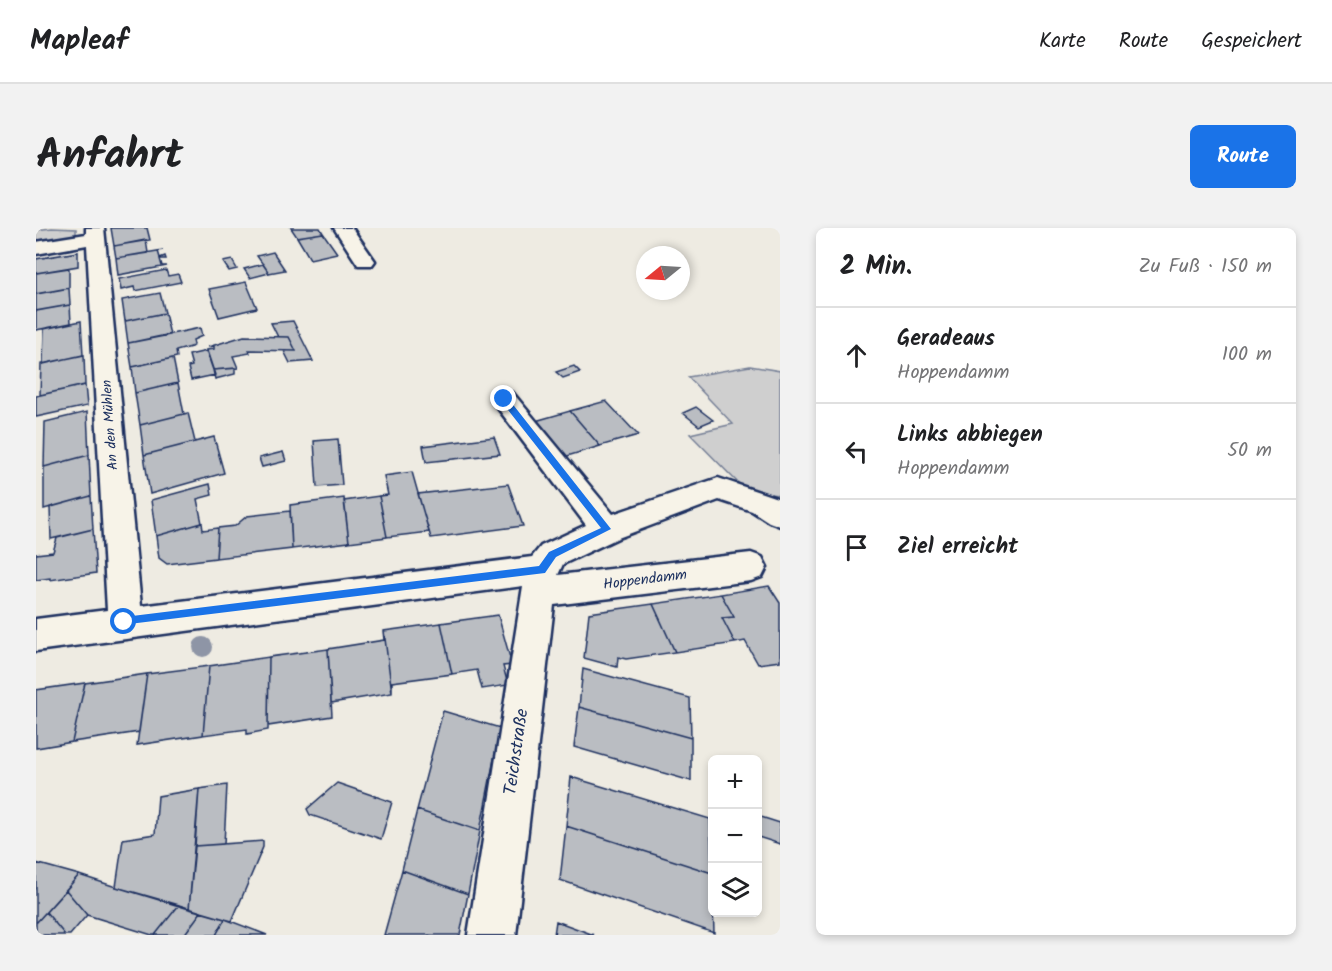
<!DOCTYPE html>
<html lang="de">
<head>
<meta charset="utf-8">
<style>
	body { margin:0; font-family:Kalam,sans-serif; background:#f2f2f2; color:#202124 }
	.controls { position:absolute; right:18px; bottom:18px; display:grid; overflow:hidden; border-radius:9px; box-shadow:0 3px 9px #0003 }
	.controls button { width:54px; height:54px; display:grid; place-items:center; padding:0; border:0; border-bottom:2px solid #e0e0e0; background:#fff; color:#202124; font:30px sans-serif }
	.compass { position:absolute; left:600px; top:18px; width:54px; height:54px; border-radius:50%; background:#fff; box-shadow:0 3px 9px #0003; rotate:252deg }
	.stop { position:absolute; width:18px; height:18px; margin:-14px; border:4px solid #1a73e8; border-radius:50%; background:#fff }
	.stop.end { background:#1a73e8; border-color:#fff; box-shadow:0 2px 6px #0008 }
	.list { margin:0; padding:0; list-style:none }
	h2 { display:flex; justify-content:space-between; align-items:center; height:78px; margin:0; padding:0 24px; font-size:26px }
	h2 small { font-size:20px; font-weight:400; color:#757577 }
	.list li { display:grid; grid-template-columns:39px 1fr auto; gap:18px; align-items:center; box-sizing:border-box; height:96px; padding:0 24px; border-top:2px solid #e0e0e0 }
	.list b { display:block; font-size:22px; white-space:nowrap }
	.list p { margin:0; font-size:20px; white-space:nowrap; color:#757577 }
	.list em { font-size:20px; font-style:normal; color:#757577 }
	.icon { flex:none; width:33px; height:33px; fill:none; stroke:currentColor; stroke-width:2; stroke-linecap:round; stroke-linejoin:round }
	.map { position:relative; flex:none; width:744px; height:707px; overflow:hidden; border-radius:9px }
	header { display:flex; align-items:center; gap:36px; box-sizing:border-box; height:84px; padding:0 30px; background:#fff; border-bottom:2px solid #e0e0e0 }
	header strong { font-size:28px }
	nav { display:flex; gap:33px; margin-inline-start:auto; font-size:21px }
	.intro { display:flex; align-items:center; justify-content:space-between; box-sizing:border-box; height:144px; padding:0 36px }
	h1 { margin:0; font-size:42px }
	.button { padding:15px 27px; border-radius:9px; background:#1a73e8; color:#fff; font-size:21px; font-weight:700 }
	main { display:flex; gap:36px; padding:0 36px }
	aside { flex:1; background:#fff; border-radius:9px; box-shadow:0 3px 9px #0003 }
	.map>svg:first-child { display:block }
</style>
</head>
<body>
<header>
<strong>Mapleaf</strong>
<nav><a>Karte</a><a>Route</a><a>Gespeichert</a></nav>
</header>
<div class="intro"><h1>Anfahrt</h1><a class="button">Route</a></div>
<main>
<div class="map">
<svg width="744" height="707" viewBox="0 0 744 707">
	<rect width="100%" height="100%" fill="#eeebe2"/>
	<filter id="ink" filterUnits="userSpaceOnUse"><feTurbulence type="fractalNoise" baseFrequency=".0167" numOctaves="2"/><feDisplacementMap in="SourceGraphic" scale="12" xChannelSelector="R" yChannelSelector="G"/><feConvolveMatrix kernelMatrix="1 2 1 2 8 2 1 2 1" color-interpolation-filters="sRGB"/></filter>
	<g filter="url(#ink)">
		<path fill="#cfcfcf" stroke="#757f96" stroke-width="1.5" d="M 16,0 L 40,1 L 40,11 L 0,17 L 0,2 Z
			M 714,138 L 744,143 L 744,267 L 711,264 L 654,206 L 697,196 L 652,149 Z"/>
		<path fill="#babdc2" stroke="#1b2f5e" stroke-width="1.5" d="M 75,0 L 111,0 L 114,12 L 78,18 Z
			M 255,0 L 284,0 L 287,5 L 261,9 Z
			M 287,5 L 301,25 L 274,31 L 261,9 Z
			M 110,12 L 112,25 L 80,30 L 78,18 Z
			M 127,22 L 122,23 L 124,30 L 129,28 L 130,31 L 124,31 L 126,38 L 131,38 L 82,47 L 80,30 Z
			M 42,24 L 42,38 L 0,45 L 0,31 Z
			M 237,24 L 249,42 L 233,45 L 221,28 Z
			M 196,32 L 201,41 L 193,43 L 187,34 Z
			M 227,36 L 233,45 L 214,50 L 208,41 Z
			M 33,40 L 33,60 L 0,66 L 0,45 Z
			M 130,42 L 132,48 L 142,46 L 145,54 L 99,63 L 98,59 L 85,62 L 83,51 Z
			M 210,54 L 221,80 L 183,89 L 173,61 Z
			M 33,60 L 34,77 L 0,83 L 0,66 Z
			M 124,65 L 129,85 L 89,93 L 86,72 Z
			M 34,77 L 35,95 L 0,102 L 0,83 Z
			M 129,85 L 134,107 L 92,115 L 89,93 Z
			M 45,93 L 47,127 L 7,136 L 8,101 Z
			M 257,93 L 277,133 L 254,135 L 248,123 L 260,123 L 253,109 L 242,109 L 235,95 Z
			M 164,100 L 166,108 L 157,112 L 158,117 L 155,119 L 140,123 L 141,129 L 96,139 L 92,115 Z
			M 208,108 L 253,109 L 260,123 L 213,122 L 214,125 L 197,128 L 202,140 L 177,142 L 170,122 L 178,121 L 178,118 L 172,119 Z
			M 171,123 L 179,147 L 155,152 L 152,139 L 156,138 L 153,127 Z
			M 48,127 L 49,157 L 4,167 L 5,136 Z
			M 137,130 L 142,155 L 99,165 L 96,139 Z
			M 538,138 L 544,144 L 527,150 L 520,144 Z
			M 199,140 L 199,146 L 179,151 L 177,142 Z
			M 142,155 L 148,186 L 104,197 L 99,165 Z
			M 49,157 L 51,178 L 0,189 L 0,168 Z
			M 570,173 L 602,207 L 564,218 L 534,183 Z
			M 660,179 L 677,192 L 663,198 L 647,185 Z
			M 534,183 L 564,218 L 525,230 L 496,194 Z
			M 51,184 L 53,227 L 8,239 L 9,194 Z
			M 152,185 L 159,214 L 108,227 L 104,197 Z
			M 178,209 L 188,245 L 114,266 L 108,227 Z
			M 458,209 L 464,226 L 390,234 L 387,218 Z
			M 302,211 L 306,257 L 281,259 L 278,213 Z
			M 247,224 L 250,233 L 226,239 L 223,230 Z
			M 53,227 L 55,268 L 8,281 L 8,239 Z
			M 376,244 L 393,304 L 351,309 L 343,268 L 352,267 L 348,248 Z
			M 174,256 L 176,267 L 161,271 L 166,295 L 120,308 L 115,272 Z
			M 472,256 L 487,298 L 395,310 L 382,266 Z
			M 55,268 L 57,301 L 15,311 L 14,279 Z
			M 343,268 L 351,309 L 313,314 L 308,273 Z
			M 308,270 L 313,314 L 256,321 L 254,277 Z
			M 254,283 L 256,321 L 180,330 L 182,300 L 199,298 L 211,288 Z
			M 166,295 L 167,302 L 182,300 L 180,330 L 131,336 L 123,330 L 120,308 Z
			M 57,301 L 60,345 L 14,352 L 14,350 L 0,352 L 0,326 L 17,324 L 21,310 Z
			M 733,358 L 744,375 L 744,433 L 722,436 L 709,413 L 699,415 L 686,390 L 698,389 L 685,366 Z
			M 685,366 L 698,389 L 686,390 L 699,415 L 639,424 L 617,376 Z
			M 617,376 L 639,424 L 590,431 L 582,429 L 581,439 L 548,430 L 553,385 Z
			M 462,387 L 476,437 L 467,438 L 472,457 L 446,461 L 441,442 L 416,446 L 405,395 Z
			M 405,395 L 416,446 L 356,454 L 356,465 L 348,403 Z
			M 347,403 L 348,403 L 356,465 L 295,475 L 292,421 L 348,412 Z
			M 292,421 L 296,488 L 232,498 L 233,429 Z
			M 233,429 L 232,502 L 211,506 L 211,501 L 167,507 L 173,438 Z
			M 173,438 L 167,507 L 101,517 L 111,446 Z
			M 547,441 L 654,470 L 655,510 L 543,479 Z
			M 111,446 L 103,504 L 36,514 L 49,455 Z
			M 49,455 L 36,514 L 0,520 L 0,462 Z
			M 543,479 L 655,510 L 655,553 L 538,519 Z
			M 407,483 L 464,500 L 444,603 L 381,582 Z
			M 535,549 L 674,591 L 676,645 L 530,598 Z
			M 301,555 L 356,574 L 345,611 L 274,587 L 271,581 Z
			M 191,557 L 188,616 L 159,618 L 163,561 Z
			M 163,561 L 153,681 L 80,659 L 87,611 L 119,606 L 122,568 Z
			M 381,582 L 444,603 L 432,666 L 366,642 Z
			M 722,588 L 744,595 L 744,616 L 722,609 Z
			M 530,598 L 676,645 L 678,705 L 524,652 Z
			M 227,613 L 227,619 L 196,693 L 153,681 L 159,618 Z
			M 0,635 L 43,647 L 0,695 Z
			M 366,642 L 432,666 L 424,707 L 348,707 Z
			M 43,647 L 80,659 L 143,677 L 119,707 L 116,707 L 51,687 L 30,662 Z
			M 30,662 L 51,687 L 34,707 L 29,707 L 10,684 Z
			M 143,677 L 165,684 L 148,707 L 119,707 Z
			M 10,684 L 29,707 L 0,707 L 0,695 Z
			M 165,684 L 189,691 L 180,707 L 148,707 Z
			M 189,691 L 231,707 L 180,707 Z
			M 520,693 L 558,707 L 518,707 Z"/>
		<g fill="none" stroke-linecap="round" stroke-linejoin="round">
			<defs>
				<path id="minor" d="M 50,0 L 68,0 L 105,378 L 496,329 L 505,318 L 550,297 L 455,171 L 459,165 L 468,163 L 477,165 L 577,286 L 682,250 L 744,271 L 744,298 L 733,294 L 716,283 L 683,272 L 582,310 L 527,336 L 522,347 L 715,325 L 726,329 L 731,339 L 726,349 L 715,353 L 518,377 L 480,707 L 432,707 L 487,358 L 0,423 L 0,391 L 71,382 L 51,17 L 0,26 L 0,14 L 50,6 Z
					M 298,0 L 316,0 L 339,33 L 336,37 L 322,37 Z"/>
			</defs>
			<use href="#minor" stroke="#1b2f5e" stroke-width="5"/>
			<use href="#minor" fill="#f7f3e8" fill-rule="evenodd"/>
		</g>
		<circle fill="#8e95a6" cx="167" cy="419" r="10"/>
	</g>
	<path fill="#1a73e8" d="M 465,169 L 471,169 L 575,301 L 520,329 L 509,345 L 85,397 L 83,394 L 88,389 L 503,338 L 513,324 L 565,300 L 465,173 Z"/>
	<g text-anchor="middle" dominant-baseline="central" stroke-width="6" stroke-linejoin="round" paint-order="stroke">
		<g font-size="14" fill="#1b2f5e" stroke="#f7f3e8">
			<text transform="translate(74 197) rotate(-94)">An den Mühlen</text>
		</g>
		<g font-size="15" fill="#1b2f5e" stroke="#f7f3e8">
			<text transform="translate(609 352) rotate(-7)">Hoppendamm</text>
		</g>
		<g font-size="18" fill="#1b2f5e" stroke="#f7f3e8">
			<text transform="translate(481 524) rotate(-82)">Teichstraße</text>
		</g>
	</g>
</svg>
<div class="controls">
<button>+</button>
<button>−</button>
<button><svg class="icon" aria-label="layers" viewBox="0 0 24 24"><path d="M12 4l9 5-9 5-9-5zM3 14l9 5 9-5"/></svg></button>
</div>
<svg class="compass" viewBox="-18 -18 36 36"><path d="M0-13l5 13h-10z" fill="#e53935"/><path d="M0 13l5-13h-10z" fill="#757577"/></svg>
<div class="stop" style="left:88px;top:394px"></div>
<div class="stop end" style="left:468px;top:171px"></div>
</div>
<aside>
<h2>2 Min.<small>Zu Fuß · 150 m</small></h2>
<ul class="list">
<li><svg class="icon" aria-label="ahead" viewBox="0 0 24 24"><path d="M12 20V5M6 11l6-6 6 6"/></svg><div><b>Geradeaus</b><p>Hoppendamm</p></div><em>100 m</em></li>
<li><svg class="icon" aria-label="left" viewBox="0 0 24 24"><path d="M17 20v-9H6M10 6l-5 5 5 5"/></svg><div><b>Links abbiegen</b><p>Hoppendamm</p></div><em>50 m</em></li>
<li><svg class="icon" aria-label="arrive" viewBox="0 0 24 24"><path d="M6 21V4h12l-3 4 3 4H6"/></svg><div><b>Ziel erreicht</b></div></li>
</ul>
</aside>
</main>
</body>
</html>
